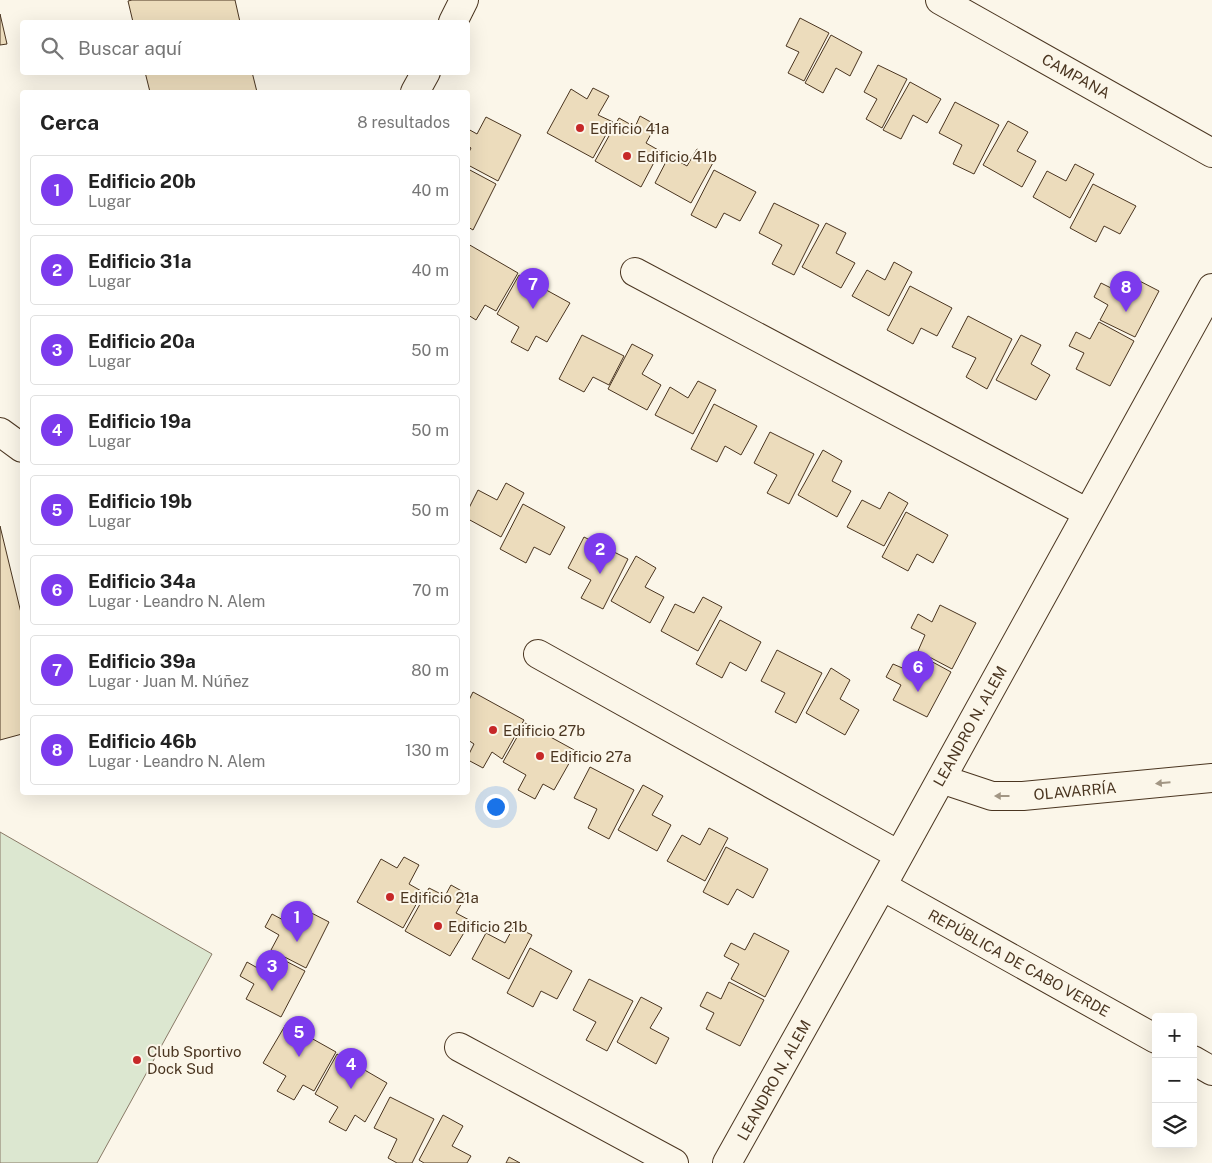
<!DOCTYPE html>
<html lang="es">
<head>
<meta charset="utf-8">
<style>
	body { margin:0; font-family:"Public Sans",sans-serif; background:#f6f6f6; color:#222 }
	.controls { position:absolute; right:15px; bottom:15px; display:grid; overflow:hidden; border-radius:5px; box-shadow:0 5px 20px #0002 }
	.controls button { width:45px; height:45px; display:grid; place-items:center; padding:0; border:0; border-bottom:1px solid #e0e0e0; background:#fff; color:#222; font:25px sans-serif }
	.you { position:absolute; left:495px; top:806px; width:18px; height:18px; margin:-12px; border:4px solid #fff; border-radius:50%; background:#1a73e8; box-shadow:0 0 0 8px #1a73e833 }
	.badge { display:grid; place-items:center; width:32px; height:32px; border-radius:50%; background:#7c3aed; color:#fff; font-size:16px; font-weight:700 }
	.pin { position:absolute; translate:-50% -41px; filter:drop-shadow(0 1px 2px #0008) }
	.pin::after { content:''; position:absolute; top:26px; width:18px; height:15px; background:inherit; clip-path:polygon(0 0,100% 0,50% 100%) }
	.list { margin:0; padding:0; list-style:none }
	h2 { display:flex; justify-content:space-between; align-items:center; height:65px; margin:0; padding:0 20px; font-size:21px }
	h2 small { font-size:16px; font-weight:400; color:#767676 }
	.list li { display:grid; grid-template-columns:32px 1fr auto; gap:15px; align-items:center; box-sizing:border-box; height:70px; margin:0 10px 10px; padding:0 10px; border:1px solid #e0e0e0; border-radius:5px }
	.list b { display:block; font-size:19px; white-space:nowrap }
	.list p { margin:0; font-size:16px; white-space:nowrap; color:#767676 }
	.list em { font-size:16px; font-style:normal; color:#767676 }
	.icon { flex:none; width:28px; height:28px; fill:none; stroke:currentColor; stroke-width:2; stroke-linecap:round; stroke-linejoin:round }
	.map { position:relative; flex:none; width:1212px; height:1163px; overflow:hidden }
	.search { position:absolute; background:#fff; box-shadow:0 5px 20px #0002; left:20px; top:20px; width:450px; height:55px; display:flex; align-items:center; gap:12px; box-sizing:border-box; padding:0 18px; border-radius:5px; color:#767676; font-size:19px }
	.panel { position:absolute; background:#fff; box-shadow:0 5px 20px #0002; left:20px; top:90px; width:450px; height:705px; border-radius:5px }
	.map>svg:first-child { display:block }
</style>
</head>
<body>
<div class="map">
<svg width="1212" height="1163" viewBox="0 0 1212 1163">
	<rect width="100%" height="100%" fill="#fbf6e9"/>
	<path fill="#dce7d0" stroke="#887966" d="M 0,832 L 212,954 L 97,1163 L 0,1163 Z"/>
	<path fill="#ecdcbc" stroke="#4a3520" d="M 132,0 L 235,0 L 240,22 L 133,22 L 128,1 Z
		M 0,14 L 7,44 L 0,45 Z
		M 800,18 L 829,33 L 804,81 L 788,73 L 799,52 L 786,46 Z
		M 831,35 L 862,52 L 850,76 L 836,68 L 823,93 L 805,83 Z
		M 878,65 L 907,79 L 882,128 L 866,119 L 877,99 L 864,92 Z
		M 145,72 L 252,72 L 257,92 L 150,92 Z
		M 910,82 L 941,99 L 927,123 L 913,115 L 901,139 L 883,130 Z
		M 593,88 L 609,96 L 598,115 L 613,122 L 593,158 L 547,133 L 571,89 L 587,99 Z
		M 955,102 L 999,125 L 974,174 L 953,164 L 962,145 L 939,133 Z
		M 640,116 L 656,125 L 646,143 L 660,151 L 641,187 L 595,161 L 619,118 L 635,127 Z
		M 486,117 L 521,135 L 498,181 L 468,165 L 468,154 L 471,148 L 468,146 L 468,129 L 477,134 Z
		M 1008,121 L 1028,132 L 1017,151 L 1036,161 L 1022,187 L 983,165 Z
		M 697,149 L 715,159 L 691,203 L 655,183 L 669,156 L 687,166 Z
		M 1075,164 L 1094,174 L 1070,218 L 1033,197 L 1047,171 L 1066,181 Z
		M 468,169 L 496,184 L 473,230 L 468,227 Z
		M 714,170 L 756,192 L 740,221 L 724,213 L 716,228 L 691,215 Z
		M 1093,184 L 1136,206 L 1120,234 L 1104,226 L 1096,242 L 1070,228 Z
		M 774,203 L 819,225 L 794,275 L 772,264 L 782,245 L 759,233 Z
		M 826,223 L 846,233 L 836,253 L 855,263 L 841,288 L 802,267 Z
		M 468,244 L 518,273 L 496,311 L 485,305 L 476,320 L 468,315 Z
		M 894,262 L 912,272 L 889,316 L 852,296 L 867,270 L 885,280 Z
		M 1124,273 L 1159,291 L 1135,337 L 1100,320 L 1108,305 L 1094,297 L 1101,283 L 1115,290 Z
		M 519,275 L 570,303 L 547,342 L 536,336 L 528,351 L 511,342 L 519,327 L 497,314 Z
		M 910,286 L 952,308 L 937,336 L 921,328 L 913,344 L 887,330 Z
		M 968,316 L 1012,339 L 987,389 L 966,377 L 976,358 L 952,347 Z
		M 1099,322 L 1134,341 L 1110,386 L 1076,369 L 1084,353 L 1069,346 L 1076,332 L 1090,339 Z
		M 582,335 L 624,356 L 609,385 L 593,377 L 584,392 L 559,379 Z
		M 1021,335 L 1041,345 L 1031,364 L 1050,375 L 1036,400 L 996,380 Z
		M 632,344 L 653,355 L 642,374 L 661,385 L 647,410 L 608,389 Z
		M 698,381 L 716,390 L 693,434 L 655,415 L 670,387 L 688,398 Z
		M 714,404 L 757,426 L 741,455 L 725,446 L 717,462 L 691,449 Z
		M 770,432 L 814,454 L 789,504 L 767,493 L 777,475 L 754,463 Z
		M 823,450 L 842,461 L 832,481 L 851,491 L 837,517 L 798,495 Z
		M 506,483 L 524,493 L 501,537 L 468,519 L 468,510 L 478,490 L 497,500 Z
		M 889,492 L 908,503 L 884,546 L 847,527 L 862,500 L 880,509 Z
		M 523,504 L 565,527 L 550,555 L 534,547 L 526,563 L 500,549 Z
		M 906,512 L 948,535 L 933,563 L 917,554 L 908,571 L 882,557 Z
		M 0,526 L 22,617 L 22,734 L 0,740 Z
		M 584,537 L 628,559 L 603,609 L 581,598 L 591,580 L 568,568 Z
		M 636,556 L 656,568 L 645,587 L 664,597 L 650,623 L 611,601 Z
		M 703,597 L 722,607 L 698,651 L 661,631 L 675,604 L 694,613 Z
		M 940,605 L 976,623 L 952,669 L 918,651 L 925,635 L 911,628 L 918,614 L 932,622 Z
		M 720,620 L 761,642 L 746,671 L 730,662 L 722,678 L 696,664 Z
		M 777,650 L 822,673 L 796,723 L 775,712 L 785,693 L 761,681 Z
		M 916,653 L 951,672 L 927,717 L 893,700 L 901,685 L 886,677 L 893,664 L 907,670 Z
		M 831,668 L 850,680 L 840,699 L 859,710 L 845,735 L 806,713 Z
		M 473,692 L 524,720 L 502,759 L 492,752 L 483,768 L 468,760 L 468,756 L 474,744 L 468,740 L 468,702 Z
		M 525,723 L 576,751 L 554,790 L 543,784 L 535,799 L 518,790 L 526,775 L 503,762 Z
		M 590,767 L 634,790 L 609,839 L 588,828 L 597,809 L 574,798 Z
		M 643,785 L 663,796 L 652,815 L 671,825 L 657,851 L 618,830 Z
		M 709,828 L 728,838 L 705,881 L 667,861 L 682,835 L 700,845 Z
		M 726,847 L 768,869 L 753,898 L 737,889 L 728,905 L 703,892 Z
		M 404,857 L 419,865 L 409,884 L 423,892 L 403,928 L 357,902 L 381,859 L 397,868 Z
		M 451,885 L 467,894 L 456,913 L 471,921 L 450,956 L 405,931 L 429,888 L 445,896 Z
		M 294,904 L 329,922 L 306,968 L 271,950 L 279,935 L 265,927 L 272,914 L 285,921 Z
		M 514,926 L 532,935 L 509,979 L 472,959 L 486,933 L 505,943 Z
		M 754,933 L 789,951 L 765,997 L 731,979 L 739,964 L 724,956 L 731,943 L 745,950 Z
		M 530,948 L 572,971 L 557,999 L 541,991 L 533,1007 L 507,993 Z
		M 270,953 L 305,971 L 281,1017 L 246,999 L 254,984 L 240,976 L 247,962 L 261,970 Z
		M 589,979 L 633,1001 L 607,1051 L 586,1040 L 596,1022 L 573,1010 Z
		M 729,982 L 764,1000 L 740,1046 L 706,1029 L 714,1013 L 700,1006 L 707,992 L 721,999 Z
		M 641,997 L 662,1008 L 650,1028 L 669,1038 L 656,1064 L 617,1042 Z
		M 286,1024 L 336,1052 L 314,1091 L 303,1085 L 294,1100 L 277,1091 L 286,1076 L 263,1063 Z
		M 337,1054 L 387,1083 L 365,1122 L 355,1115 L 346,1131 L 329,1122 L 338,1107 L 315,1094 Z
		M 390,1097 L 434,1119 L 412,1163 L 397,1163 L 388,1158 L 397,1139 L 374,1128 Z
		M 443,1115 L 463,1126 L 452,1146 L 471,1156 L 467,1163 L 424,1163 L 419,1160 Z
		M 509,1157 L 520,1163 L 506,1163 Z"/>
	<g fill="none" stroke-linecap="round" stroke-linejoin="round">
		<defs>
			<path id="minor" d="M 940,0 L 1212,153
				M 453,22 L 464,0
				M 415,92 L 426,72
				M 635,272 L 1088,513
				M 0,432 L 22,448
				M 538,654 L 899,855
				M 941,779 L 992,796 L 1023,796 L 1212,778
				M 882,886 L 1156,1039
				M 459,1047 L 674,1163
				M 1193,1060 L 1212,1071
				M 727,1163 L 882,886 L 1212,288"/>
		</defs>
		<use href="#minor" stroke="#4a3520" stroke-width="30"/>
		<use href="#minor" stroke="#fbf6e9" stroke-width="28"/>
	</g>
	<defs><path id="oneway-solid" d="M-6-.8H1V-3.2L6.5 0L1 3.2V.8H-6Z" transform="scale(1.25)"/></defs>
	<g fill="#a29684">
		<use href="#oneway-solid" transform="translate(1163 783) rotate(175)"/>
		<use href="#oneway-solid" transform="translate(1002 796) rotate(-180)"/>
	</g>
	<g fill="#c62828" stroke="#fbf6e9" stroke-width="2">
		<circle cx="580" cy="128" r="5"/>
		<circle cx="627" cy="156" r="5"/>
		<circle cx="493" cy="730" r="5"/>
		<circle cx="540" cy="756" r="5"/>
		<circle cx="390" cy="897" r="5"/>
		<circle cx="438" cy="926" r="5"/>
		<circle cx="137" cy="1060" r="5"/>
	</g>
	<g text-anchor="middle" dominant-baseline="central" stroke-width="4" stroke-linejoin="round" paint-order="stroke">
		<g font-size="15" fill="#4a3520" stroke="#fbf6e9">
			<text transform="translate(1076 76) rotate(29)">CAMPANA</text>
			<text transform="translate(970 726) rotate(-61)">LEANDRO N. ALEM</text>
			<text transform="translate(1075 791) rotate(-5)">OLAVARRÍA</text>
			<text transform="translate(1019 963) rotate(29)">REPÚBLICA DE CABO VERDE</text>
			<text transform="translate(774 1080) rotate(-61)">LEANDRO N. ALEM</text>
		</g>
		<g font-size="15" fill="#4a3520" stroke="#fbf6e9" text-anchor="start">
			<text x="590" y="128">Edificio 41a</text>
			<text x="637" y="156">Edificio 41b</text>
			<text x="503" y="730">Edificio 27b</text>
			<text x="550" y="756">Edificio 27a</text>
			<text x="400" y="897">Edificio 21a</text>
			<text x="448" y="926">Edificio 21b</text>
			<text x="147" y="1051">Club Sportivo<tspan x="147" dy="17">Dock Sud</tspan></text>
		</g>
	</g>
</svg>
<div class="controls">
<button>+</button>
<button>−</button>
<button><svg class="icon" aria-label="layers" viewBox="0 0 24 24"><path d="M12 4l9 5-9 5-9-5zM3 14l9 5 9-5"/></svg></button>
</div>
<div class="you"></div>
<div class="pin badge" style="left:297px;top:942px">1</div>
<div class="pin badge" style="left:600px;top:574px">2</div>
<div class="pin badge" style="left:272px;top:991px">3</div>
<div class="pin badge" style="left:351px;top:1089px">4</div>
<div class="pin badge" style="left:299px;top:1057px">5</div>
<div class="pin badge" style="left:918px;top:692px">6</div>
<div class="pin badge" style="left:533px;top:309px">7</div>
<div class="pin badge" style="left:1126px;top:312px">8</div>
<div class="search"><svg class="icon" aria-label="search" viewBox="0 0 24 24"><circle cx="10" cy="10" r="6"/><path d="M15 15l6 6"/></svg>Buscar aquí</div>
<section class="panel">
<h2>Cerca<small>8 resultados</small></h2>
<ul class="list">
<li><span class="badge">1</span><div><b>Edificio 20b</b><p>Lugar</p></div><em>40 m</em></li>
<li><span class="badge">2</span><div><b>Edificio 31a</b><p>Lugar</p></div><em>40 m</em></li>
<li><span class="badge">3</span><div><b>Edificio 20a</b><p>Lugar</p></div><em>50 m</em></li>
<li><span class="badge">4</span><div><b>Edificio 19a</b><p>Lugar</p></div><em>50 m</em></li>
<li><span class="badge">5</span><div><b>Edificio 19b</b><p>Lugar</p></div><em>50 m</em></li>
<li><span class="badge">6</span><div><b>Edificio 34a</b><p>Lugar · Leandro N. Alem</p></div><em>70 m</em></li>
<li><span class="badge">7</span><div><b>Edificio 39a</b><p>Lugar · Juan M. Núñez</p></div><em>80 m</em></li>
<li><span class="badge">8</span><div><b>Edificio 46b</b><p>Lugar · Leandro N. Alem</p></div><em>130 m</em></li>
</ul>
</section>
</div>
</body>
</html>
